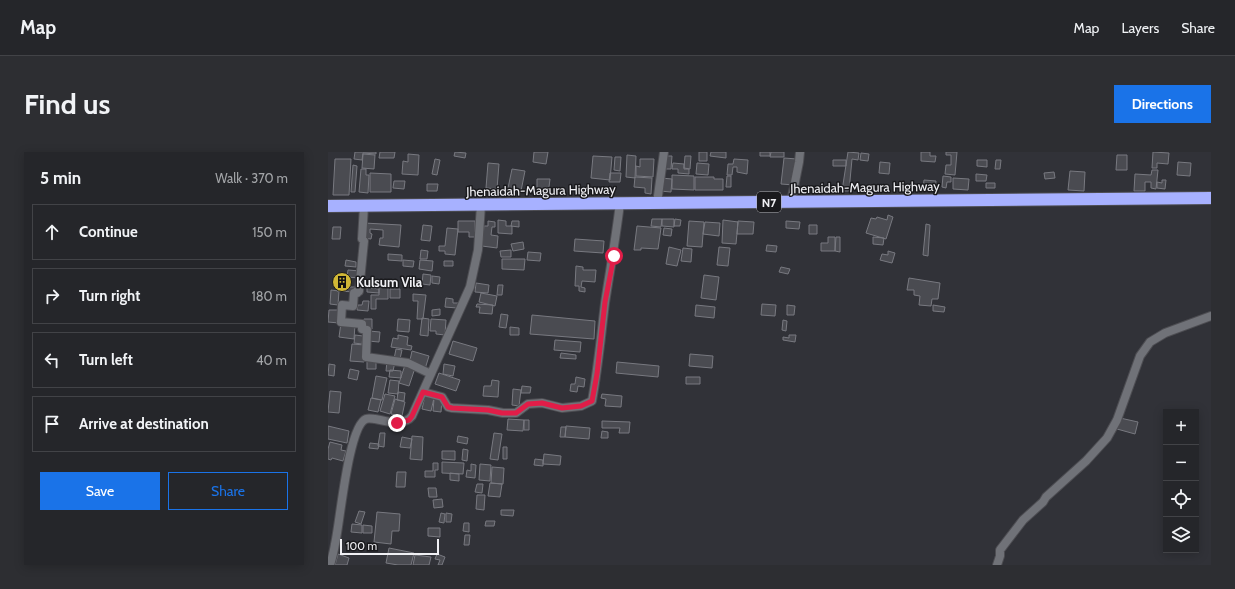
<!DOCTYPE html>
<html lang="en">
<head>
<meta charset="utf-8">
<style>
	body { margin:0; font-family:Cabin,sans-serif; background:#2d2e32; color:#f1f3f6 }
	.controls { position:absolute; right:12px; bottom:12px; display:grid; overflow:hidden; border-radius:0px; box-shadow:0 2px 10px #0003 }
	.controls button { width:36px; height:36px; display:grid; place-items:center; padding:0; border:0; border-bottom:1px solid #424347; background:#25262a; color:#f1f3f6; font:20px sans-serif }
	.scale { position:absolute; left:12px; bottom:10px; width:99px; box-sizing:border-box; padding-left:4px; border:2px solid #f0f0f4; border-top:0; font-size:11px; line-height:14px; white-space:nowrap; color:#f0f0f4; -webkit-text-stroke:3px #1a1a1d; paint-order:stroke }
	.stop { position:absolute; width:12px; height:12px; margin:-9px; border:3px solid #e11d48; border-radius:50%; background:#fff }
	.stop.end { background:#e11d48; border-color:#fff; box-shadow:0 1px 4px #0008 }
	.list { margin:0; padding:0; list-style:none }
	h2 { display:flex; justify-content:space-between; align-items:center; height:52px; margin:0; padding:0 16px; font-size:17px }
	h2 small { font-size:13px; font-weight:400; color:#a3a5a8 }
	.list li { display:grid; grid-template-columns:26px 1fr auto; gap:12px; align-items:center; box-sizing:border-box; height:56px; margin:0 8px 8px; padding:0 8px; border:1px solid #424347; border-radius:0px }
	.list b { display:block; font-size:15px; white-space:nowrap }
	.list em { font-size:13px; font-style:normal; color:#a3a5a8 }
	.actions { display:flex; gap:8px; padding:12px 16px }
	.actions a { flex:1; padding:9px 0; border:1px solid #1a73e8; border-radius:0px; text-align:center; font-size:14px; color:#1a73e8 }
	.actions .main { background:#1a73e8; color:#fff }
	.icon { flex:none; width:22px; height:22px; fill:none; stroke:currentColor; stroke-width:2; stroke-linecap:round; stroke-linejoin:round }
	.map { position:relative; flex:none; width:883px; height:413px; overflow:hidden; border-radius:0px }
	header { display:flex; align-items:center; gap:24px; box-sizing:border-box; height:56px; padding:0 20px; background:#25262a; border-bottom:1px solid #424347 }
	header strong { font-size:19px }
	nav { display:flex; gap:22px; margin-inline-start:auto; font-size:14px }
	.intro { display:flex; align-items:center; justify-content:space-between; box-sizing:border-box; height:96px; padding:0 24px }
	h1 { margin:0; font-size:28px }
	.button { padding:10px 18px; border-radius:0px; background:#1a73e8; color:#fff; font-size:14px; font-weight:700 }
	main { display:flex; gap:24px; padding:0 24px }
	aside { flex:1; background:#25262a; border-radius:0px; box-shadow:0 2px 10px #0003 }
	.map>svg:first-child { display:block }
</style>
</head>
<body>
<header>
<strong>Map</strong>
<nav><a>Map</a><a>Layers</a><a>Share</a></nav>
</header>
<div class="intro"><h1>Find us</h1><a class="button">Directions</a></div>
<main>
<aside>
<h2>5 min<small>Walk · 370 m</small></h2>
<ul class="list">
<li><svg class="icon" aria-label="ahead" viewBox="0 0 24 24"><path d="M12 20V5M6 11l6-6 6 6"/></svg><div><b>Continue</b></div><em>150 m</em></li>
<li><svg class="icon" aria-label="right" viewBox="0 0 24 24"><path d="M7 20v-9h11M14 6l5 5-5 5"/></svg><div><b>Turn right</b></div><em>180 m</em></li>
<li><svg class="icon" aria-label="left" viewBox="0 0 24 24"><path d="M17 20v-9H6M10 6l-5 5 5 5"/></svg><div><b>Turn left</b></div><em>40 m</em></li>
<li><svg class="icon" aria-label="arrive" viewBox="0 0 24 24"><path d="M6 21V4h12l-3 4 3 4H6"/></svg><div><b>Arrive at destination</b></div></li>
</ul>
<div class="actions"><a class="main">Save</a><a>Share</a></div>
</aside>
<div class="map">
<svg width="883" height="413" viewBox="0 0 883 413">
	<rect width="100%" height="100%" fill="#313238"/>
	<path fill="#4a4b51" stroke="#787980" d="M 27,0 L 48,0 L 48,2 L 35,1 L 34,8 L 26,7 Z
		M 52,0 L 67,0 L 66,6 L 51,6 Z
		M 127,0 L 138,1 L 137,6 L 126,4 Z
		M 206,0 L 220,0 L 218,12 L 205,10 Z
		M 371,0 L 379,0 L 379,9 L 371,9 Z
		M 383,0 L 398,0 L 398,6 L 382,4 Z
		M 432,0 L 442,0 L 442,4 L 432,4 Z
		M 443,0 L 456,0 L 456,5 L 442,5 Z
		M 520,0 L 531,1 L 530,8 L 524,7 L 521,39 L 514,39 Z
		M 593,0 L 602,0 L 602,4 L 608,4 L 607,10 L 593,9 Z
		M 618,0 L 629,0 L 627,23 L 617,22 L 618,13 L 623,13 L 623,3 L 618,3 Z
		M 825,0 L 841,1 L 840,12 L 829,11 L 829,16 L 824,16 Z
		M 533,1 L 541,2 L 540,9 L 532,8 Z
		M 35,2 L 47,3 L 46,17 L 34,16 Z
		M 80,2 L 91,3 L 90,23 L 74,22 L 75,9 L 80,10 Z
		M 299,3 L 308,4 L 307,26 L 298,25 Z
		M 789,3 L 799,3 L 799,18 L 788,18 Z
		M 265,4 L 284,5 L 282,28 L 263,26 Z
		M 338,4 L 344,4 L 343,17 L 337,17 Z
		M 357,4 L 363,4 L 362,17 L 356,16 Z
		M 287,5 L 293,5 L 292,19 L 286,18 Z
		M 456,6 L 469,7 L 466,33 L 453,32 Z
		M 7,7 L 23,7 L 21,43 L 5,43 Z
		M 107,7 L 112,8 L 109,23 L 104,22 Z
		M 312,7 L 326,7 L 325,25 L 308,24 L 308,14 L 312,15 Z
		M 406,7 L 420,8 L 419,22 L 409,20 L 409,15 L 405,15 L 404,23 L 399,23 L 400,12 L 405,12 Z
		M 505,8 L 518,8 L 518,14 L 505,14 Z
		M 649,8 L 659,8 L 659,15 L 649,14 Z
		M 668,8 L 673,8 L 672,17 L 667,17 Z
		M 552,10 L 562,11 L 561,22 L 551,21 Z
		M 850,10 L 863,11 L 862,24 L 849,23 Z
		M 160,11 L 171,12 L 169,37 L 158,36 Z
		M 345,11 L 356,12 L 356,17 L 361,17 L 361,22 L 350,21 L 350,17 L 344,17 Z
		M 369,11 L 381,12 L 380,23 L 368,22 Z
		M 25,13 L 29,14 L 27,40 L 23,40 Z
		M 33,17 L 38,17 L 38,23 L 41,23 L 40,41 L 31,40 Z
		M 184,17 L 197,19 L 192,44 L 179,41 Z
		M 824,18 L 830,18 L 828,37 L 823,36 L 823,30 L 817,30 L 817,39 L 806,39 L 807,22 L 823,23 Z
		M 742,19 L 757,20 L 756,39 L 740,38 Z
		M 726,20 L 727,26 L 717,27 L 716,21 Z
		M 42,21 L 63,22 L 63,40 L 42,40 Z
		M 282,21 L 293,21 L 292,30 L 281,30 Z
		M 648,22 L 659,23 L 658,29 L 648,29 Z
		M 344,23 L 366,24 L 366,38 L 344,37 Z
		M 399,24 L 403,24 L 403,35 L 398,35 Z
		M 615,24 L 623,25 L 623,30 L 619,30 L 618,36 L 614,35 Z
		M 307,25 L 324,26 L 323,42 L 317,41 L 317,36 L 306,35 Z
		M 367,25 L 386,25 L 386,27 L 395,27 L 395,38 L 367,38 Z
		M 333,26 L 344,27 L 343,40 L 332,39 Z
		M 625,26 L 641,27 L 640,38 L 625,37 Z
		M 209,27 L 222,27 L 220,43 L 212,43 L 212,37 L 209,37 Z
		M 596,28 L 608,29 L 607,38 L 595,37 Z
		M 834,28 L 838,28 L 837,37 L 829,36 L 829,30 L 834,31 Z
		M 66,29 L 77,29 L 76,37 L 65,36 Z
		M 658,31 L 667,31 L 667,36 L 658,36 Z
		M 99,32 L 110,32 L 109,39 L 99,39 Z
		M 560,63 L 565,65 L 558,87 L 538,81 L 543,66 L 548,67 L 549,65 L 559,68 Z
		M 324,67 L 334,67 L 333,75 L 323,74 Z
		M 334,67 L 346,67 L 346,75 L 334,74 Z
		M 347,67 L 353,68 L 352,74 L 346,74 Z
		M 170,68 L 178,69 L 178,74 L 184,74 L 184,82 L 170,81 Z
		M 395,68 L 410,70 L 408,92 L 394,91 Z
		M 130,69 L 147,69 L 147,80 L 148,80 L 148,85 L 141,85 L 141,80 L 130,80 Z
		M 160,69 L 167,70 L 167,75 L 164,75 L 163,83 L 170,84 L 169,96 L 154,94 L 156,74 L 160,74 Z
		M 184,69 L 191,69 L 191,75 L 183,74 Z
		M 361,69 L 376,70 L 374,95 L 359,94 Z
		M 410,69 L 426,70 L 425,82 L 409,82 Z
		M 458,69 L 472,70 L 471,77 L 458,76 Z
		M 377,70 L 392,71 L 391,84 L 375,82 Z
		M 36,71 L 73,73 L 71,95 L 51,93 L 52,86 L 55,86 L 55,78 L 42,77 L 42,81 L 44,82 L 43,87 L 35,86 Z
		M 598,72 L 602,73 L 600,104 L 595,103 Z
		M 95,73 L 104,74 L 102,89 L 93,88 Z
		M 481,73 L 489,73 L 489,82 L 481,82 Z
		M 309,74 L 333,76 L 330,97 L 313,96 L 313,98 L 306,98 Z
		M 5,75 L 13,75 L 12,87 L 4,87 Z
		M 119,76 L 130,77 L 127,103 L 117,102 L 117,99 L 111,99 L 111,94 L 117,94 Z
		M 336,76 L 344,77 L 343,84 L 335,83 Z
		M 500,85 L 507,85 L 507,99 L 493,99 L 493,91 L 500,91 Z
		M 508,85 L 512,85 L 512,100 L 507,99 Z
		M 545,85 L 556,86 L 555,93 L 545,92 Z
		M 247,87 L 276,89 L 275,101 L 246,99 Z
		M 195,90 L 196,97 L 185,99 L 183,92 Z
		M 439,93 L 449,94 L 448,100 L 438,99 Z
		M 341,95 L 353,98 L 349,114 L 338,112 Z
		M 391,95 L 402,96 L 400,114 L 389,113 Z
		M 355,96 L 364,97 L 363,110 L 353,109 Z
		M 93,98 L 100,99 L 99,107 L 92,107 Z
		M 183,98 L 183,105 L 173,105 L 172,99 Z
		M 560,99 L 567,101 L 564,111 L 552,108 L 554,102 L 560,103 Z
		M 200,100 L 213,101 L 212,109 L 199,108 Z
		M 60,102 L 74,103 L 74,109 L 60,108 Z
		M 174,107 L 197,107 L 196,118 L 174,117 Z
		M 18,108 L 28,110 L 28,115 L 17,114 Z
		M 75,108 L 86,109 L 85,115 L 75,114 Z
		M 92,108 L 105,109 L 104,119 L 91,117 Z
		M 116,109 L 125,109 L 125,114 L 116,114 Z
		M 248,114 L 255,115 L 255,118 L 268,118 L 267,130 L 254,129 L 253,135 L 257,136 L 257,140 L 251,139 L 251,134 L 247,134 Z
		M 453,115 L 462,117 L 460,122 L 451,120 Z
		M 20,118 L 32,119 L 31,126 L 19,125 Z
		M 95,122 L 103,123 L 102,133 L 94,132 Z
		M 376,123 L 391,125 L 388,148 L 373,146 Z
		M 10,124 L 20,125 L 19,135 L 28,135 L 28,140 L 9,139 Z
		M 104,124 L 112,125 L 111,132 L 104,131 Z
		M 581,126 L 612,131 L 610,147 L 604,147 L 603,154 L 591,153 L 592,144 L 586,143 L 586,138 L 579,138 Z
		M 74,127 L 92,129 L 91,135 L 80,134 L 80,132 L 74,131 Z
		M 39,129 L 44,129 L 43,136 L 51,137 L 51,141 L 39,140 Z
		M 51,130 L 60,130 L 60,147 L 48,147 L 48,157 L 43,157 L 43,143 L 51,143 Z
		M 148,131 L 161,133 L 160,141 L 147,140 Z
		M 170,133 L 175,133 L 174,143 L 169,143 Z
		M 62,137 L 72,137 L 72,146 L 62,146 Z
		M 3,138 L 11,139 L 10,153 L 2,152 Z
		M 153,141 L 169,144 L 167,154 L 151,150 Z
		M 85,142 L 98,143 L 95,167 L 89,167 L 90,149 L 85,149 Z
		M 118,146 L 125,147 L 125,151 L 130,151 L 129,156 L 117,155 Z
		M 35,149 L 41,149 L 40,159 L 29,158 L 30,153 L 34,153 Z
		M 149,152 L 165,153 L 164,162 L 151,161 L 152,155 L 148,155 Z
		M 434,152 L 448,153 L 447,164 L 433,163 Z
		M 368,153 L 387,155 L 386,166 L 367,164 Z
		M 459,153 L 467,154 L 466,163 L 459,163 Z
		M 605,153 L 617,155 L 616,160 L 605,159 Z
		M 112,157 L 112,163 L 104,164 L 104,158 Z
		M 1,158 L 12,158 L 11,171 L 0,170 Z
		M 173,162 L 180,163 L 178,176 L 171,175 Z
		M 204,163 L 267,169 L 266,187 L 202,182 Z
		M 94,166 L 101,167 L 100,184 L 92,183 Z
		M 36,167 L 44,167 L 44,177 L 36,177 Z
		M 70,167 L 82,168 L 81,180 L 69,179 Z
		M 103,167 L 118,168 L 117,183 L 108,182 L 108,179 L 102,179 Z
		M 455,168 L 459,169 L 458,179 L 454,178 Z
		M 13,171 L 27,173 L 26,187 L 11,185 Z
		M 182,175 L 191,176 L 191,183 L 182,183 Z
		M 41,179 L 52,180 L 51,190 L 40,189 Z
		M 27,183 L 35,184 L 34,192 L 26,191 Z
		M 70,183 L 80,185 L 79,193 L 84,194 L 83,198 L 63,195 L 65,186 L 70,187 Z
		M 461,183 L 468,183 L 467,190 L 455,188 L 455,185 L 461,186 Z
		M 227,188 L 253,190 L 252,200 L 226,198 Z
		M 125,189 L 149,196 L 145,209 L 121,202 Z
		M 24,192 L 37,193 L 36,210 L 22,209 Z
		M 68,197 L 74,198 L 72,207 L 66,207 Z
		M 84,199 L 101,204 L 97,217 L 87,214 L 88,210 L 82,208 Z
		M 233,201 L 248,203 L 248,207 L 232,206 Z
		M 362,202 L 385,204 L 384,216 L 361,214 Z
		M 39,208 L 48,208 L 48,217 L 39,217 Z
		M 59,209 L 67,210 L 65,219 L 58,219 Z
		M 289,210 L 331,214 L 330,225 L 288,221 Z
		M 1,212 L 7,213 L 6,224 L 0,223 Z
		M 116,212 L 127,214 L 125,224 L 115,222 Z
		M 77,213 L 87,216 L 81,234 L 71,231 Z
		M 22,217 L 31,219 L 29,228 L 20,226 Z
		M 62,218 L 73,219 L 73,226 L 61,225 Z
		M 111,221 L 132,228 L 128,239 L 107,232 Z
		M 48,224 L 59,226 L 54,248 L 44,246 Z
		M 248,225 L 257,227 L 256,235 L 250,234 L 249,240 L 242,239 L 243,232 L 247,232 Z
		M 358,225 L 372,225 L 372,232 L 358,232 Z
		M 62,228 L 71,229 L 70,242 L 60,241 Z
		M 164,228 L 171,229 L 170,245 L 155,244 L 156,234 L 163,234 Z
		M 194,234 L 203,235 L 202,241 L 193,241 Z
		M 185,237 L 193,238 L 191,254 L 184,253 Z
		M 2,239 L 13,240 L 11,261 L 0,260 Z
		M 70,240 L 77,241 L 76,249 L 69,248 Z
		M 57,242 L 67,244 L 62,262 L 52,259 Z
		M 274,242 L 294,244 L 293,255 L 277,254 L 278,247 L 273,246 Z
		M 97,244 L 106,246 L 103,259 L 94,257 Z
		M 43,246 L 53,248 L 50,260 L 40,258 Z
		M 67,247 L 77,250 L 74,264 L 63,262 Z
		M 106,247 L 114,247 L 113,260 L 105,259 Z
		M 792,266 L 810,270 L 807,282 L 789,277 Z
		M 180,267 L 196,268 L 195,279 L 179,278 Z
		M 196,268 L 201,268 L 201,278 L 196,278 Z
		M 274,269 L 302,270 L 301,281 L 291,281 L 292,276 L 274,276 Z
		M 0,274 L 21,279 L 19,291 L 0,287 Z
		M 238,274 L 262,276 L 261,287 L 237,285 Z
		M 233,275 L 238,275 L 237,285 L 232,285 Z
		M 274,279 L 280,280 L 280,286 L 273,286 Z
		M 52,281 L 57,281 L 56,295 L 50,294 Z
		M 166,281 L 174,282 L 170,308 L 162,307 Z
		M 84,284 L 95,285 L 94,308 L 82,307 Z
		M 130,284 L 140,286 L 139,292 L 129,290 Z
		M 74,285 L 84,287 L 82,296 L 72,295 Z
		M 2,290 L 14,293 L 13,298 L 18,299 L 15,309 L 4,306 L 3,308 L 0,307 L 0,297 Z
		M 42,291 L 51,292 L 50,297 L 41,296 Z
		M 175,295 L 179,295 L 179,307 L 175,307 Z
		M 135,297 L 140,298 L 139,309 L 134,308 Z
		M 114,299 L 127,299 L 127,308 L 114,307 Z
		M 216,302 L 233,304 L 232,313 L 215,312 Z
		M 207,307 L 215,308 L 215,314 L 206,313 Z
		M 114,310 L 136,311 L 135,322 L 114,321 Z
		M 105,311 L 110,311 L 110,318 L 107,318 L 107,325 L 97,325 L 97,319 L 105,319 Z
		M 143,312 L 148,313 L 147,326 L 138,325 L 139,318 L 143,319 Z
		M 152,312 L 163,313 L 162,329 L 151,328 Z
		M 164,315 L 176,316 L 175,332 L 163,331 Z
		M 69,320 L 78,320 L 77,335 L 68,335 Z
		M 122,321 L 131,322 L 131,329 L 122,328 Z
		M 162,331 L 174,332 L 172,345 L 160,344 Z
		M 149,332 L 155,332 L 154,341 L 147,340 Z
		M 100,336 L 108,336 L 109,345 L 101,345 Z
		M 149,343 L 157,343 L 156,358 L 148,357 Z
		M 114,347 L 115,355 L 106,356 L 105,348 Z
		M 173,358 L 186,358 L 185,364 L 173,363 Z
		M 31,359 L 37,360 L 33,372 L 27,370 Z
		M 49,360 L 72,362 L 71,379 L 64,379 L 63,392 L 46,390 Z
		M 113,361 L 117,362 L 116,371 L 111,370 Z
		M 118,361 L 124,362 L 123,370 L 118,370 Z
		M 158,369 L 167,369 L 166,374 L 157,374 Z
		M 136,371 L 141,371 L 141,380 L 135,379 Z
		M 24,372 L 34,373 L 34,381 L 23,380 Z
		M 35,373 L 44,374 L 44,381 L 35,381 Z
		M 100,376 L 112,376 L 112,385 L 100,384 Z
		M 137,383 L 142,383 L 141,393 L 136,393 Z
		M 61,396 L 86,401 L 83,413 L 70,413 L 58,411 Z
		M 10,402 L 21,406 L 19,413 L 7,413 Z
		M 109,402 L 117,405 L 114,413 L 110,413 L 112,408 L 107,407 Z
		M 87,403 L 103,405 L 101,413 L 85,413 Z"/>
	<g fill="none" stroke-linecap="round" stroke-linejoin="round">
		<defs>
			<path id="street" d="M 463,50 L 471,10 L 472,0
				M 329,51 L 336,0
				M 36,54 L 34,87 L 36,89 L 31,139 L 29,139 L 29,141 L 26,141 L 25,154 L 14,153 L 13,170 L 34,172 L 34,177 L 39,178 L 38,205 L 80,211 L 103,222
				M 95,240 L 114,245 L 120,255 L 124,256 L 160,258 L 175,261 L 188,261 L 200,252 L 214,251 L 234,256 L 253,254 L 264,249 C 270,216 273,184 277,151 C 282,118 288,85 292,51
				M 2,413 C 4,406 6,399 7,392 C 12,372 20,274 38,267 C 41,266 45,267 47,267 C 59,269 75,275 84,264 L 142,135 L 150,98 L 153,53
				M 669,413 L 672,404 L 672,398 L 695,368 L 715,350 L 718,345 L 758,309 L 779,286 L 789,268 L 812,204 L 822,190 L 837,181 L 883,164"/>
			<path id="highway" d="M 0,54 L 883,46"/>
		</defs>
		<use href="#street" stroke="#4d4d52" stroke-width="10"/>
		<use href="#highway" stroke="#4d4d52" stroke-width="14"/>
		<use href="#street" stroke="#707278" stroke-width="8"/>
		<use href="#highway" stroke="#a7b1ff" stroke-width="12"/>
	</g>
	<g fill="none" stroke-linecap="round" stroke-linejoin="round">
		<path stroke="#e11d48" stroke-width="5" d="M 69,271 L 81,268 L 84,264 L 95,240 L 114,245 L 120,255 L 124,256 L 160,258 L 174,261 L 188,261 L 200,252 L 214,251 L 234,256 L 253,254 L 264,249 L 269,222 L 277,150 L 286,104"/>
	</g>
	<defs>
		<symbol id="building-disc" viewBox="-11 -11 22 22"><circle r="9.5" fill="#d0b736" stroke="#1a1a1d"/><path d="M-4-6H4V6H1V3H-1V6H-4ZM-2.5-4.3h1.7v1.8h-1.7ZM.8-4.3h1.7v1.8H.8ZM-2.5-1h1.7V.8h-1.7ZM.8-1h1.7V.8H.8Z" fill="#111"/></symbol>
	</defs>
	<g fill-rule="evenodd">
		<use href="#building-disc" x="3" y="119" width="22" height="22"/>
	</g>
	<g text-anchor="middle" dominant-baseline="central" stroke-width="3" stroke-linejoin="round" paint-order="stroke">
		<rect fill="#1a1a1d" stroke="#b0b0b4" stroke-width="1" x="429" y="40" width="24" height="20" rx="3"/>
		<g font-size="12" font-weight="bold" fill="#f0f0f4">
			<text x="441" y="50">N7</text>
		</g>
		<g font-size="13" fill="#f0f0f4" stroke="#1a1a1d">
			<text transform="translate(537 35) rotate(-1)">Jhenaidah-Magura Highway</text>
			<text transform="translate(213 38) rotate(-1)">Jhenaidah-Magura Highway</text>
		</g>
		<g font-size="13" font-weight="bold" fill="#f0f0f4" stroke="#1a1a1d" text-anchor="start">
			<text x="28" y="130">Kulsum Vila</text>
		</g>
	</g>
</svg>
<div class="controls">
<button>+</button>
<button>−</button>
<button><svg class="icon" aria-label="locate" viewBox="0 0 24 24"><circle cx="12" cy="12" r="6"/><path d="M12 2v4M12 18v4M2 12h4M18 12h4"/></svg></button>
<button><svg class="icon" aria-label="layers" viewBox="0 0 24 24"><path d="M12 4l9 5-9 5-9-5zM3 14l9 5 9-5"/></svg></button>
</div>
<div class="scale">100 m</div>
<div class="stop" style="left:286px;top:104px"></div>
<div class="stop end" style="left:69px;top:271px"></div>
</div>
</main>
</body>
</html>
